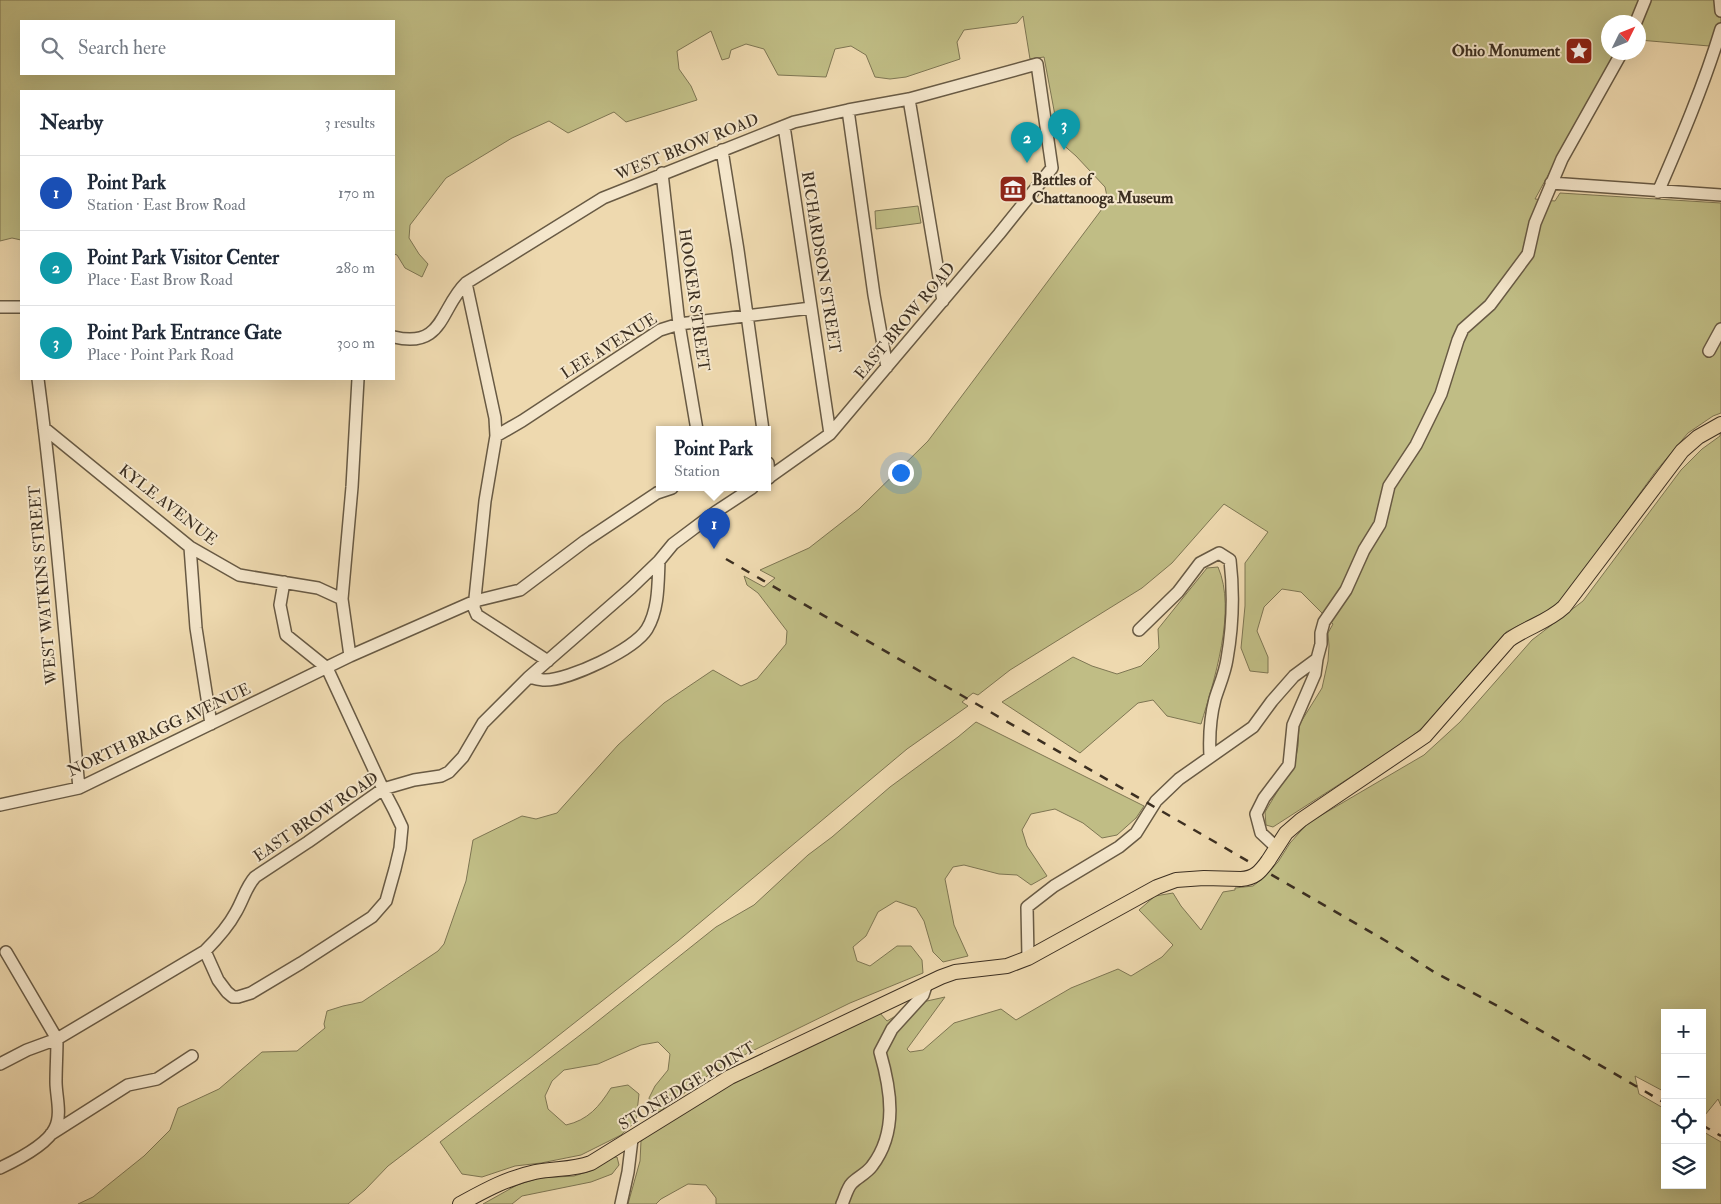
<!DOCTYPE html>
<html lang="en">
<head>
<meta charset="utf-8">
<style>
	body { margin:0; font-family:"IM FELL Double Pica",serif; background:#f2f2f3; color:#1f2937 }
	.controls { position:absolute; right:15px; bottom:15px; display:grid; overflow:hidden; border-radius:0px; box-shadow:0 5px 20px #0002 }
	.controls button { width:45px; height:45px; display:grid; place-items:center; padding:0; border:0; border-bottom:1px solid #e0e1e3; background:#fff; color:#1f2937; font:25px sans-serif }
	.compass { position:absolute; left:1601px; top:15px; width:45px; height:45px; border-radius:50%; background:#fff; box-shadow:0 5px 20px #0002; rotate:47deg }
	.you { position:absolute; left:900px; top:472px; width:18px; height:18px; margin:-12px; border:4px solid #fff; border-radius:50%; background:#1a73e8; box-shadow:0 0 0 8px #1a73e833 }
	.badge { display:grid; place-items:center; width:32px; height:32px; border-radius:50%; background:#111827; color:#fff; font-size:16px; font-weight:700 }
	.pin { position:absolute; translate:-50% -41px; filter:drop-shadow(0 1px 2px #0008) }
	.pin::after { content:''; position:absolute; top:26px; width:18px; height:15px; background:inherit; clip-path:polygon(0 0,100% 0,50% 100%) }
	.popup { position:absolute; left:656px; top:426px; width:115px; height:65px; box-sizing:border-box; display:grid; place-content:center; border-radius:0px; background:#fff; filter:drop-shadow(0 1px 4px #0005); font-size:16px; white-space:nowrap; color:#747a83 }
	.popup b { font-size:19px; color:#1f2937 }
	.popup::after { content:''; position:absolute; left:50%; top:100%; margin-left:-10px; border:10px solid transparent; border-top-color:#fff }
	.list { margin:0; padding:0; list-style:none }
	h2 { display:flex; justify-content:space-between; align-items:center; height:65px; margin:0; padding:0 20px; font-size:21px }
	h2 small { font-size:16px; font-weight:400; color:#747a83 }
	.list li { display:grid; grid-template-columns:32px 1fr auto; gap:15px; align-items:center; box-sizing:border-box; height:75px; padding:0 20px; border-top:1px solid #e0e1e3 }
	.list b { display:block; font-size:19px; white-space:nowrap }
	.list p { margin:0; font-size:16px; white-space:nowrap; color:#747a83 }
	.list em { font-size:16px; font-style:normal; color:#747a83 }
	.icon { flex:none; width:28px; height:28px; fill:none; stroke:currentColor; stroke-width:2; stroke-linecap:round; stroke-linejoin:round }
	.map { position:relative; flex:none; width:1721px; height:1204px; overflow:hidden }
	.search { position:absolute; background:#fff; box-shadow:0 5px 20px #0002; left:20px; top:20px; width:375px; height:55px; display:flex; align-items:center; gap:12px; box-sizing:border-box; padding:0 18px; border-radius:0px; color:#747a83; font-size:19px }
	.panel { position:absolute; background:#fff; box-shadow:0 5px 20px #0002; left:20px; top:90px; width:375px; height:290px; border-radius:0px }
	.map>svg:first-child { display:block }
</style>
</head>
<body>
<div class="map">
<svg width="1721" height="1204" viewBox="0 0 1721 1204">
	<rect width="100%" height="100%" fill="#eed9af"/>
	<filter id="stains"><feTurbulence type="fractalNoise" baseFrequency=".004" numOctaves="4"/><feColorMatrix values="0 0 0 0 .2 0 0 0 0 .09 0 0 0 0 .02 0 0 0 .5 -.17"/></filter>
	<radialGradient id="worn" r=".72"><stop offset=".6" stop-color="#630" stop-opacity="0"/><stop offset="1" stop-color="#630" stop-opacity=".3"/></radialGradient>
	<path fill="#c0bd85" stroke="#7e7653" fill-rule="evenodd" d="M 0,0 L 1721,0 L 1721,47 L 1639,40 L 1638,22 L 1608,22 L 1608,52 L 1615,53 L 1535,199 L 1555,201 L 1560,193 L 1721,203 L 1721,413 L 1713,416 L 1688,433 L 1656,471 L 1567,594 L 1551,609 L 1506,632 L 1422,728 L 1405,742 L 1273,827 L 1266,825 L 1265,812 L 1295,762 L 1298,746 L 1299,725 L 1322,688 L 1328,661 L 1329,646 L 1328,633 L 1333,624 L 1301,592 L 1282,589 L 1264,607 L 1257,631 L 1268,657 L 1268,673 L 1250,671 L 1241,648 L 1245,606 L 1245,563 L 1268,532 L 1224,504 L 1172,563 L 1142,588 L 1010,670 L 978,695 L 973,693 L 962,702 L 968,706 L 907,749 L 678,941 L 530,1058 L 388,1166 L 365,1190 L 348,1204 L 78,1204 L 93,1197 L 144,1156 L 170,1130 L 178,1108 L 219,1089 L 262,1052 L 297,1051 L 325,1028 L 324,1024 L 327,1011 L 343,1006 L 362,1002 L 438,951 L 444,944 L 466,881 L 473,840 L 522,816 L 536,819 L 557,813 L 618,745 L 664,703 L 713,670 L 741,686 L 757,679 L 786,644 L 787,631 L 758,593 L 747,585 L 744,576 L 764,587 L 775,578 L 760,570 L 809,548 L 859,509 L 928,441 L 1108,201 L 1105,187 L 1076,156 L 1060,142 L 1044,57 L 1030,59 L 1023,16 L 1017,23 L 964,30 L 957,42 L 960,59 L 906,77 L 890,79 L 875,77 L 866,55 L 851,46 L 835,49 L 826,77 L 778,75 L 764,49 L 746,44 L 731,50 L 729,58 L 722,60 L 711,31 L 677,51 L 679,69 L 691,86 L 697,100 L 626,122 L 614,112 L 568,133 L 549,121 L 512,138 L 446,178 L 410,225 L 409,238 L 419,254 L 428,264 L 422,277 L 405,268 L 397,255 L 394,254 L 394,91 L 21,91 L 21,240 L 12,238 L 0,241 ZM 21,21 L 394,21 L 394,74 L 21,74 Z
		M 918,206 L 921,223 L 876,229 L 875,211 Z
		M 1721,426 L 1721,1106 L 1718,1099 L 1705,1115 L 1702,1113 L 1702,1013 L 1665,1013 L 1665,1092 L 1635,1076 L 1639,1094 L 1665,1109 L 1665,1185 L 1702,1185 L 1702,1131 L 1721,1142 L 1721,1204 L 716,1204 L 716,1198 L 706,1185 L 688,1184 L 661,1199 L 656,1204 L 628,1204 L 640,1161 L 641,1141 L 673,1118 L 734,1081 L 879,1012 L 887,1021 L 918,1003 L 945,997 L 907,1049 L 910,1052 L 923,1050 L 954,1023 L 1001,1009 L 1016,1020 L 1071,988 L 1118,969 L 1131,976 L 1162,957 L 1173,945 L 1139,910 L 1155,896 L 1173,893 L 1181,906 L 1201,930 L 1223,892 L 1235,890 L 1235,888 L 1253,886 L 1263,878 L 1278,862 L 1290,843 L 1308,823 L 1424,755 L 1460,722 L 1532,640 L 1583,601 L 1681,470 L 1702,449 L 1720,436 Z
		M 1218,567 C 1237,610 1214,681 1201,724 L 1167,716 L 1153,700 L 1138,703 L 1080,753 L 1002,702 L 1073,657 L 1092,666 L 1117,674 L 1141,666 L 1159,648 L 1158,629 L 1207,568 Z
		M 976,722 L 1144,806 L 1136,818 L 1117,835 L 1102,838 L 1083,823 L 1055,809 L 1031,814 L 1022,830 L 1027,846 L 1047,876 L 1031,885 L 1017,875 L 999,874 L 964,865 L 953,867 L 945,879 L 954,925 L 968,956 L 943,962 L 933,952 L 924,921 L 916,908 L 896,901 L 878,912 L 866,936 L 853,947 L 857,961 L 870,966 L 897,946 L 911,946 L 922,960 L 923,973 L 850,1003 L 746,1054 L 714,1071 L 659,1112 L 651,1107 L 649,1098 L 655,1086 L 668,1070 L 670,1054 L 658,1042 L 641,1045 L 598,1064 L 564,1070 L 552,1081 L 545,1096 L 548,1109 L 566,1125 C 588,1120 599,1107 611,1088 L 628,1085 L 639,1094 L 636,1121 L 621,1135 L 581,1155 L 541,1163 L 515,1166 L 482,1177 L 462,1174 L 440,1142 L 588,1029 L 716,927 L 754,905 L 808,855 L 832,837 L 890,787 L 958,737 Z
		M 611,1157 L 617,1157 L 619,1165 L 612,1174 L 591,1182 L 522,1196 L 512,1204 L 483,1204 L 517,1185 L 539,1178 L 574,1176 L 590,1171 Z"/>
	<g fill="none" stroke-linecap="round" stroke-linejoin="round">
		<defs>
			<path id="minor" d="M 1720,0 L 1721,11
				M 1636,22 L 1645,0
				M 909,99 L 943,301
				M 848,110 L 874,295 L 887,367
				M 784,126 L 830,434
				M 722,150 L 738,250 L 763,430
				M 662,173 L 679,324 L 697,430
				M 1551,183 L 1721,195
				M 1658,192 C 1681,139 1704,85 1721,29
				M 466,283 L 495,418 L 496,436 L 485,501 L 474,608 L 477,615 L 548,661
				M 0,307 L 21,307
				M 394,337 C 444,349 440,308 466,283 L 603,198 L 784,126 L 794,122 L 848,110 L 909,99 L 1037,64 L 1052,168 L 999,234 L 830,434 L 768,478
				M 1709,351 L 1721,329
				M 38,379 C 56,515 66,652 79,788
				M 44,428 L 190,547 L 239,575 L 318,588 L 342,599 L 350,656
				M 496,436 L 522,421 L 660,330 L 679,324 L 811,308
				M 768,463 L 769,478 L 768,478
				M 190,547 L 196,628 L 211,724
				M 342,599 L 352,487 L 358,379
				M 1139,630 L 1178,592 L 1200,563 L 1219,553 L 1230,560 C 1234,594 1233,625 1227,659 C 1225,673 1219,686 1215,699 C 1210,718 1209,737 1210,756
				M 529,677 C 534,678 540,680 545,680 C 569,680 634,650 647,629 C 659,609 658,583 659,561
				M 0,805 L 79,788 L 350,656 L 475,601 L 520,590 L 585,541 L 657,493 L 672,488
				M 1276,847 L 1261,833 L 1256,814 L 1264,798 L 1289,765 L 1293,725 L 1315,674 L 1317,659
				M 205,951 L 218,980 L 227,992 L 233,997 L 238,997 L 251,993 L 301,963 L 372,917 L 386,901 L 395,869 L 400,848 L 402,827 L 394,810 L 383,789 L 327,668 L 286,635 L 280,605 L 284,582
				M 6,952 L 57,1039
				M 1028,958 L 1027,907 L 1054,886 L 1119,847 L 1136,833 L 1156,801 L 1179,779 L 1253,727 L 1272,701 L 1294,676 L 1317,659 L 1321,644 L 1321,633 L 1324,622 L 1346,590 L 1364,550 L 1380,524 L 1389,486 L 1416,445 L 1441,394 L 1458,340 L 1463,329 L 1490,305 L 1528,254 L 1535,223 L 1562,159 L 1622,52
				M 0,1064 L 27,1050 L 57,1039 L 205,951 C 217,939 228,927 236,912 C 243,900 246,887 255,877 L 308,842 L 383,789 L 414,780 L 441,776 L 449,772 L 463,757 L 483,723 L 529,677 L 631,588 L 659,561 L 673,544 L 717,511 L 752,488
				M 51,1134 L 128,1085 L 157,1079 L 192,1056
				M 0,1168 C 17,1160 47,1145 55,1128 C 62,1114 56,1096 56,1082 C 56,1068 57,1054 57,1039
				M 621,1204 L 628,1172 L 632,1139
				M 842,1204 C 845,1198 847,1188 852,1183 C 858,1177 867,1173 872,1166 C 898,1132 891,1090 880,1052 L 892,1029 L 923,995 L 927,983"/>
			<path id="major" d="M 1268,861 L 1286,833 L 1301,820 L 1425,736 L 1509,640 C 1527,627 1548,622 1564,607 L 1682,451 L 1698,437 L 1721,424
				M 460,1204 C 484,1191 507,1178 535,1172 C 554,1168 573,1170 591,1163 L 730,1077 L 941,977 L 955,972 L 1007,966 L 1028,958 L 1157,887 L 1176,880 L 1204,878 L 1241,879"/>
		</defs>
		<use href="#minor" stroke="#685a44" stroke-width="14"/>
		<use href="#major" stroke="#3c2f21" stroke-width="16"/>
		<use href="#minor" stroke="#f4e6cb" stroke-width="11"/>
		<use href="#major" stroke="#eed9af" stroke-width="14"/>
		<path stroke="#3c2f21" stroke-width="2.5" stroke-dasharray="9 9" stroke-linecap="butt" d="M 726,559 L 1386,941 L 1434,972 L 1507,1011 L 1665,1103
			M 1702,1125 L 1721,1136"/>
		<defs>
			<path id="major-bridge" d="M 1241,879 C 1255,878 1260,872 1268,861"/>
		</defs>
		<use href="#major-bridge" stroke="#3c2f21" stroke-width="16" stroke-linecap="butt"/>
		<use href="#major-bridge" stroke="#eed9af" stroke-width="14"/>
	</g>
	<defs>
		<symbol id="sight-square" viewBox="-11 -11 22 22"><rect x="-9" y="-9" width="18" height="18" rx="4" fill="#8f2418" stroke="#f4e6cb"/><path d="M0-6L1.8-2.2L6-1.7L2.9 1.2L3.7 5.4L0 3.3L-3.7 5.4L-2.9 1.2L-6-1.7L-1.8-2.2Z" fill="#fff"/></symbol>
		<symbol id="museum-square" viewBox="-11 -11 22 22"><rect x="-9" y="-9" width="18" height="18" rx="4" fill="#8f2418" stroke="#f4e6cb"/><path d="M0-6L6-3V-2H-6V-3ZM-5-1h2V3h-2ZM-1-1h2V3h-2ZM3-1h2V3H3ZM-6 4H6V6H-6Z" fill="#fff"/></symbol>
	</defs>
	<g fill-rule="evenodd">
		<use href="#sight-square" x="1563" y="35" width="32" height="32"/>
		<use href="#museum-square" x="997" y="173" width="32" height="32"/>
	</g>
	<g text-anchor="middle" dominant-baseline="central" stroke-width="4" stroke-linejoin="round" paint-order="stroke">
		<g font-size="16" font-weight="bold" fill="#3c2f21" stroke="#f4e6cb" text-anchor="end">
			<text x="1560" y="51">Ohio Monument</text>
			<text x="1032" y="180" text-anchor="start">Battles of<tspan x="1032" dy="18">Chattanooga Museum</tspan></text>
		</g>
		<g font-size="16" fill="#3c2f21" stroke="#f4e6cb">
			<text transform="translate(687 147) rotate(-22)">WEST BROW ROAD</text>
			<text transform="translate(821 262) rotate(81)">RICHARDSON STREET</text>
			<text transform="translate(694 300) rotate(82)">HOOKER STREET</text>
			<text transform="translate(905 321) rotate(-50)">EAST BROW ROAD</text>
			<text transform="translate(609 346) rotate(-32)">LEE AVENUE</text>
			<text transform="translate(168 505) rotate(38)">KYLE AVENUE</text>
			<text transform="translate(43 585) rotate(-95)">WEST WATKINS STREET</text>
			<text transform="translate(159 730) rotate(-25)">NORTH BRAGG AVENUE</text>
			<text transform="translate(316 817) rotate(-34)">EAST BROW ROAD</text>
			<text transform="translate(687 1086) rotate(-31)">STONEDGE POINT</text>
		</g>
	</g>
	<rect width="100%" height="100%" filter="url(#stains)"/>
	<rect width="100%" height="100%" fill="url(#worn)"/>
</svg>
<div class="controls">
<button>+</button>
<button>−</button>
<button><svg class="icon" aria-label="locate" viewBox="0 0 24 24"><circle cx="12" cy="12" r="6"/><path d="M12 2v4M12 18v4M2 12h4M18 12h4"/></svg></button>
<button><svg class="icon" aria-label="layers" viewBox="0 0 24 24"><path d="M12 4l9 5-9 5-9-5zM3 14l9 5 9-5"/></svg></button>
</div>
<svg class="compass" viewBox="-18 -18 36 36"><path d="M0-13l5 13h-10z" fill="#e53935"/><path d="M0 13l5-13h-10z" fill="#747a83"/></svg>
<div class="you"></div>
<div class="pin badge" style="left:714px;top:549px;background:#1a4fb4">1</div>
<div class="popup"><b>Point Park</b>Station</div>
<div class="pin badge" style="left:1027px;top:163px;background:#0f9aa8">2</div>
<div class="pin badge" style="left:1064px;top:150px;background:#0f9aa8">3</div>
<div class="search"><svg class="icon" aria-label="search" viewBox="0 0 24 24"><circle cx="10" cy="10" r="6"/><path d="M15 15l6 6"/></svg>Search here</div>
<section class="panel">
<h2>Nearby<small>3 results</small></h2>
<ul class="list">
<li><span class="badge" style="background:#1a4fb4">1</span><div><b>Point Park</b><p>Station · East Brow Road</p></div><em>170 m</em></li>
<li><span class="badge" style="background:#0f9aa8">2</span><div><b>Point Park Visitor Center</b><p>Place · East Brow Road</p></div><em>280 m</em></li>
<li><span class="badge" style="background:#0f9aa8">3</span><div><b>Point Park Entrance Gate</b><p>Place · Point Park Road</p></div><em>300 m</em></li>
</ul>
</section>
</div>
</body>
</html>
